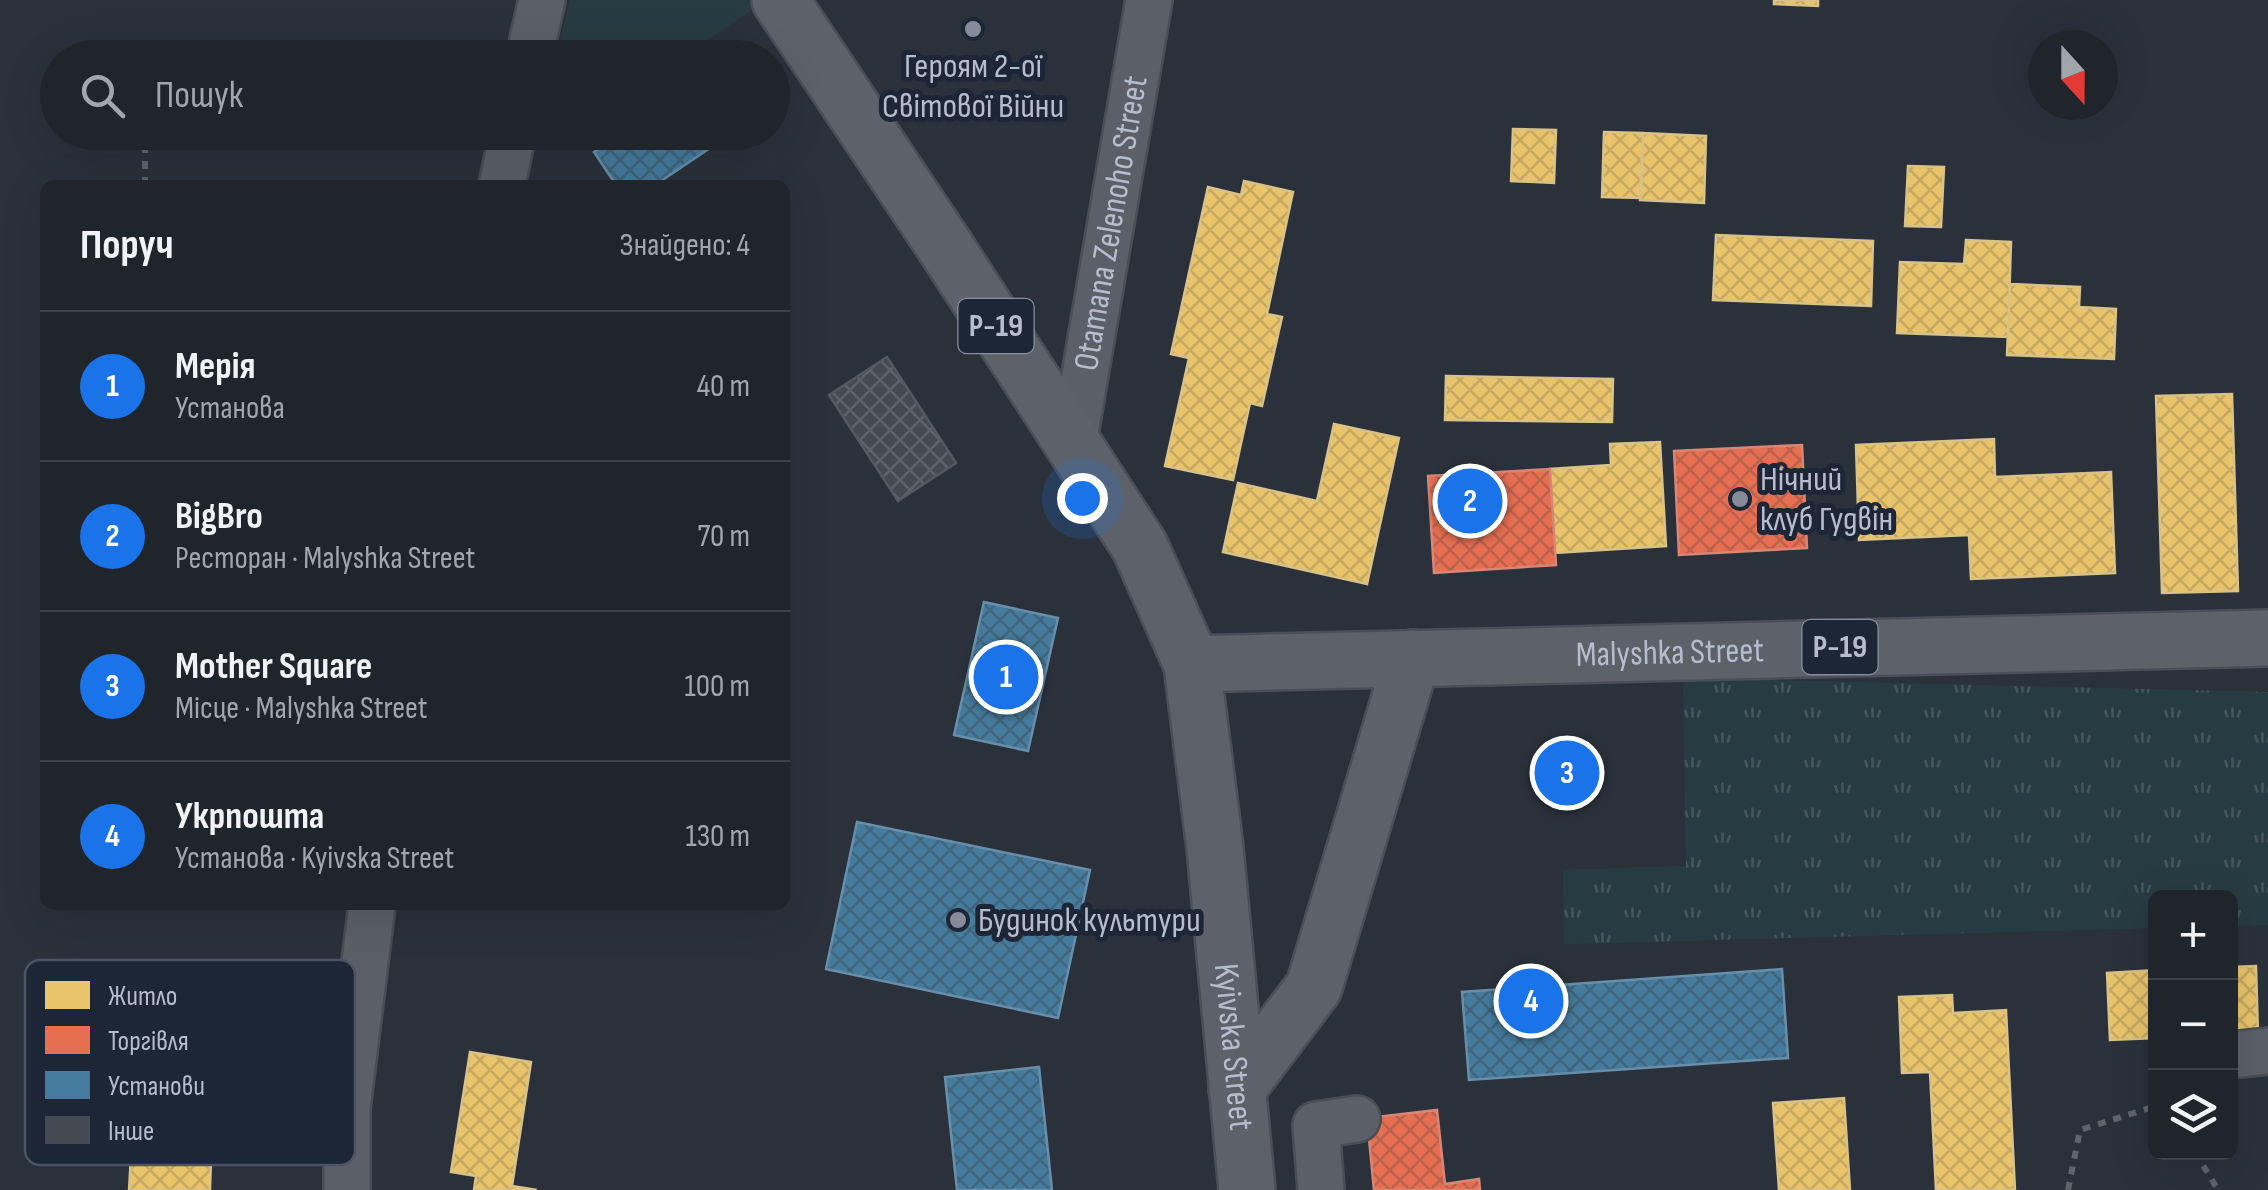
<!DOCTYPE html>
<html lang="uk">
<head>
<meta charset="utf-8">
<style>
	body { margin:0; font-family:"Sofia Sans Condensed",sans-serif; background:#2d3138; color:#f1f3f6 }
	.controls { position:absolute; right:30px; bottom:30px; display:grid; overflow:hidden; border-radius:15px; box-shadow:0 10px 40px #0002 }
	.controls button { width:90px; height:90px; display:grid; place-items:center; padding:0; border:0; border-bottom:2px solid #3d4248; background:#20252c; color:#f1f3f6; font:50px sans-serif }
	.compass { position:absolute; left:2028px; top:30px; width:90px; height:90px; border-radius:50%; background:#20252c; box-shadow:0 10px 40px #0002; rotate:159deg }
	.you { position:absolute; left:1082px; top:498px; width:35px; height:35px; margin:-25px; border:8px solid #fff; border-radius:50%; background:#1a73e8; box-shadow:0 0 0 15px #1a73e833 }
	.badge { display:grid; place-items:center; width:65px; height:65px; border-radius:50%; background:#1a73e8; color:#fff; font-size:32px; font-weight:700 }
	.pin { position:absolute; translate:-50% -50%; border:5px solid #fff; box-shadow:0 2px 10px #0006 }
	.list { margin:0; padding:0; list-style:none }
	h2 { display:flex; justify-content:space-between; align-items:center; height:130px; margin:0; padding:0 40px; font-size:42px }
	h2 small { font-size:32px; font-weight:400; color:#a2a5a9 }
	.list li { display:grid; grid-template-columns:65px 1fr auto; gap:30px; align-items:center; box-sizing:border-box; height:150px; padding:0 40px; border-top:2px solid #3d4248 }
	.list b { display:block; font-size:38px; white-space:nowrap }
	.list p { margin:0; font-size:32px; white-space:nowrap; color:#a2a5a9 }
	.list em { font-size:32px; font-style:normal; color:#a2a5a9 }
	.icon { flex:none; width:55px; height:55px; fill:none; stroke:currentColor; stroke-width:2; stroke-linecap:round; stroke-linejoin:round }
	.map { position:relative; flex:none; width:2268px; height:1190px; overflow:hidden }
	.search { position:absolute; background:#20252c; box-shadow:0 10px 40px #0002; left:40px; top:40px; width:750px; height:110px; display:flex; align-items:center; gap:25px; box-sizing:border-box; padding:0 35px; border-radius:55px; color:#a2a5a9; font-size:38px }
	.panel { position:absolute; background:#20252c; box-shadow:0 10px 40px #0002; left:40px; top:180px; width:750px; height:730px; border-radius:15px }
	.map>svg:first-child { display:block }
</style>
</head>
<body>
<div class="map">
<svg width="2268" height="1190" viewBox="0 0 2268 1190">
	<defs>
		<pattern id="park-tufts" width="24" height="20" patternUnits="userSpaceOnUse" patternTransform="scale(2.5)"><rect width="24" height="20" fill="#273c42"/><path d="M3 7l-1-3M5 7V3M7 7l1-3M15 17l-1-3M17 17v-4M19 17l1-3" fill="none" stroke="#44565c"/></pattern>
		<pattern id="homes-cross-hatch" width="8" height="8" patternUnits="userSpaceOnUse" patternTransform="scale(2.5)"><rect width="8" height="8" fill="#e9c46a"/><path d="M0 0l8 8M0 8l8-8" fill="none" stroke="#c5a861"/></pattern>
		<pattern id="shops-cross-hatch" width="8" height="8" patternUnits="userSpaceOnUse" patternTransform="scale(2.5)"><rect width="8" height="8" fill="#e76f51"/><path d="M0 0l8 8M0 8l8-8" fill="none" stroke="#bb614c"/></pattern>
		<pattern id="public-cross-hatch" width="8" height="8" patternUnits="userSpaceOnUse" patternTransform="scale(2.5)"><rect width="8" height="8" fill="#457b9d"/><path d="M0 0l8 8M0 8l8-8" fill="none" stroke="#40647b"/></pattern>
		<pattern id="building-cross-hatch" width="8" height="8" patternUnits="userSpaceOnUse" patternTransform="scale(2.5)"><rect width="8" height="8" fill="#444952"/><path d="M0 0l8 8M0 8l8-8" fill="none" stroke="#5d616a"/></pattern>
	</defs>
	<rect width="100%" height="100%" fill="#2b313b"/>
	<path fill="#273c42" d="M 570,0 L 752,0 L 757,7 L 681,57 L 555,58 Z"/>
	<path fill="url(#park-tufts)" d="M 1683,678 L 2268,692 L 2268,925 L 2231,926 L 2230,898 L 2156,898 L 2155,928 L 1564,944 L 1563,870 L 1686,866 Z"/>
	<path fill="url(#homes-cross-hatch)" stroke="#d9c287" stroke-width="2.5" d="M 1774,0 L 1818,0 L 1818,6 L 1774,4 Z
		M 1513,129 L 1556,130 L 1554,183 L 1511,181 Z
		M 1604,132 L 1643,133 L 1641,198 L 1602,197 Z
		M 1643,133 L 1706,136 L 1704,203 L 1640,200 Z
		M 1908,166 L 1944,167 L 1941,227 L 1905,226 Z
		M 1244,181 L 1293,192 L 1267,314 L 1282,317 L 1262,406 L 1250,403 L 1233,480 L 1165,466 L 1189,358 L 1171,354 L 1208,187 L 1241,195 Z
		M 1716,235 L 1873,241 L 1871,306 L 1713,300 Z
		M 1966,240 L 2011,242 L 2008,337 L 1897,333 L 1900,262 L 1964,264 Z
		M 2010,284 L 2080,287 L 2079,307 L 2116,309 L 2114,359 L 2007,355 Z
		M 1446,376 L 1613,379 L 1612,422 L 1445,420 Z
		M 2232,394 L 2238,591 L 2162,593 L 2156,396 Z
		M 1334,424 L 1399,438 L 1367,584 L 1223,552 L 1238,483 L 1317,501 Z
		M 1994,439 L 1995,477 L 2111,472 L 2115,573 L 1971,579 L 1969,535 L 1859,540 L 1856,445 Z
		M 1660,442 L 1666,546 L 1555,553 L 1550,469 L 1611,465 L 1610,444 Z
		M 2256,966 L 2258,1034 L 2230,1035 L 2230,967 Z
		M 2156,970 L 2156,1038 L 2110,1040 L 2107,973 Z
		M 1952,995 L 1953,1013 L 2006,1010 L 2015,1190 L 1936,1190 L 1930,1072 L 1902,1073 L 1899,997 Z
		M 470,1052 L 531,1062 L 512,1186 L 537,1190 L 474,1190 L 476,1176 L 451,1172 Z
		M 1844,1098 L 1850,1190 L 1779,1190 L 1773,1103 Z
		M 131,1155 L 211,1159 L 210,1190 L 129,1190 Z"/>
	<path fill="url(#shops-cross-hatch)" stroke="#d88676" stroke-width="2.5" d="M 1802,445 L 1807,548 L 1679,555 L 1674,451 Z
		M 1550,469 L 1556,565 L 1434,573 L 1428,476 Z
		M 1437,1110 L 1445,1184 L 1479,1179 L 1480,1190 L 1374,1190 L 1367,1118 Z"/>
	<path fill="url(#public-cross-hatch)" stroke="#678eab" stroke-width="2.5" d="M 623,132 L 734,132 L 655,185 L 616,185 L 594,152 Z
		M 984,602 L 1058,618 L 1028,751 L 954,735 Z
		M 857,822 L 1090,870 L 1058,1018 L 826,969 Z
		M 1782,969 L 1788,1058 L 1469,1080 L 1462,992 Z
		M 1039,1067 L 1052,1190 L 957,1190 L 945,1077 Z"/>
	<path fill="url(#building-cross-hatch)" stroke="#535963" stroke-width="2.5" d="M 887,357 L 956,463 L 898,501 L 829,395 Z"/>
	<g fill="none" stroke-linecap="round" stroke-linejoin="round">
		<defs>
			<g id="minor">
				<path d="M 529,58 L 542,0"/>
				<path d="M 502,185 L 513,132"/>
				<path id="s1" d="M 1073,445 L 1149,0"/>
				<path d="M 2230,1055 L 2268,1051"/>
				<path d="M 347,1190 L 347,1108 L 372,905"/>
				<path d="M 1321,1190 L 1316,1125 L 1357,1119"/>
			</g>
			<g id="major">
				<path id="s2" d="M 780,0 L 946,248 L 1140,547 L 1192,664 L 1215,848 L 1247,1190"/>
				<path id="s3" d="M 1192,664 L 2268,638"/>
				<path d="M 1237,1089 L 1314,987 L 1412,658"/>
			</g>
		</defs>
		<use href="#minor" stroke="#494d55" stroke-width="50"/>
		<use href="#major" stroke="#494e58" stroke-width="60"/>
		<path stroke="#5e646c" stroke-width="6" stroke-dasharray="8 8" stroke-linecap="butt" d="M 145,185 L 145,132
			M 2195,1152 L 2218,1190
			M 2068,1190 L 2080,1130 L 2156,1106"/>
		<use href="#minor" stroke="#5b5f68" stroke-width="45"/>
		<use href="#major" stroke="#5d626a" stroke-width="55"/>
	</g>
	<g fill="#858b99" stroke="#1d2637" stroke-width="4">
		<circle cx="973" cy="29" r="10"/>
		<circle cx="1740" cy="499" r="10"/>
		<circle cx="958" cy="920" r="10"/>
	</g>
	<g text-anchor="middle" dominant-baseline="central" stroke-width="10" stroke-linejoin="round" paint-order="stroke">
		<g fill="#1d2637" stroke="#878f9f" stroke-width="2.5">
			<rect x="958.5" y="299" width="75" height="54" rx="8"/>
			<rect x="1802.5" y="620" width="75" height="54" rx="8"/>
		</g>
		<g font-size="32" font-weight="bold" fill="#b5bccc">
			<text x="996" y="326">Р-19</text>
			<text x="1840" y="647">Р-19</text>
		</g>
		<g font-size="35" fill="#b5bccc" stroke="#1d2637" text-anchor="start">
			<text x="973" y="66" text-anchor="middle">Героям 2-ої<tspan x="973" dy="40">Світової Війни</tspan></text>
			<text x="1760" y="479">Нічний<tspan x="1760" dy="40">клуб Гудвін</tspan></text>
			<text x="978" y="920">Будинок культури</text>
		</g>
		<g font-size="35" fill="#b5bccc" stroke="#1d2637">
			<text stroke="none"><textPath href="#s1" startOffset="225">Otamana Zelenoho Street</textPath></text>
			<text stroke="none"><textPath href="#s3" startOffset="478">Malyshka Street</textPath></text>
			<text stroke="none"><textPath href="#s2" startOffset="1168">Kyivska Street</textPath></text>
		</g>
	</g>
	<rect x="25" y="960" width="330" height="205" rx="15" fill="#1d2637" stroke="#4b5364" stroke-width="2.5"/>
	<rect x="45" y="981" width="45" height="28" fill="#e9c46a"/>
	<rect x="45" y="1026" width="45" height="28" fill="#e76f51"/>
	<rect x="45" y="1071" width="45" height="28" fill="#457b9d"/>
	<rect x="45" y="1116" width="45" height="28" fill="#444952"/>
	<g font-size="28" fill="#b5bccc">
		<text x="108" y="1005">Житло</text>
		<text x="108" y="1050">Торгівля</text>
		<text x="108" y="1095">Установи</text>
		<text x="108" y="1140">Інше</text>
	</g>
</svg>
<div class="controls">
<button>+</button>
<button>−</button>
<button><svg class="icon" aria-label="layers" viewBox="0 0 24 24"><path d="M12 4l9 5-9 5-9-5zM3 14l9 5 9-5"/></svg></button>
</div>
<svg class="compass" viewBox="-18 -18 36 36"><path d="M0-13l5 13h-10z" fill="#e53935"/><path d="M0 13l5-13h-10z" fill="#a2a5a9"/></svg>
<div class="you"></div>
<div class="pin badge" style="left:1006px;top:677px">1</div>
<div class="pin badge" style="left:1470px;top:501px">2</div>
<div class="pin badge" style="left:1567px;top:773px">3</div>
<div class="pin badge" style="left:1531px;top:1001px">4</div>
<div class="search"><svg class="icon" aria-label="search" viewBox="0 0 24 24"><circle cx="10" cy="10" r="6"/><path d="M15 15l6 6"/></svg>Пошук</div>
<section class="panel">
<h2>Поруч<small>Знайдено: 4</small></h2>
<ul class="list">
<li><span class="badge">1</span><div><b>Мерія</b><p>Установа</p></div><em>40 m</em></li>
<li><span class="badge">2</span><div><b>BigBro</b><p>Ресторан · Malyshka Street</p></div><em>70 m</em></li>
<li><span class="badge">3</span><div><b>Mother Square</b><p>Місце · Malyshka Street</p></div><em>100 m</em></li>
<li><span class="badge">4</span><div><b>Укрпошта</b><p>Установа · Kyivska Street</p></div><em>130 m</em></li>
</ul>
</section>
</div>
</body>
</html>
